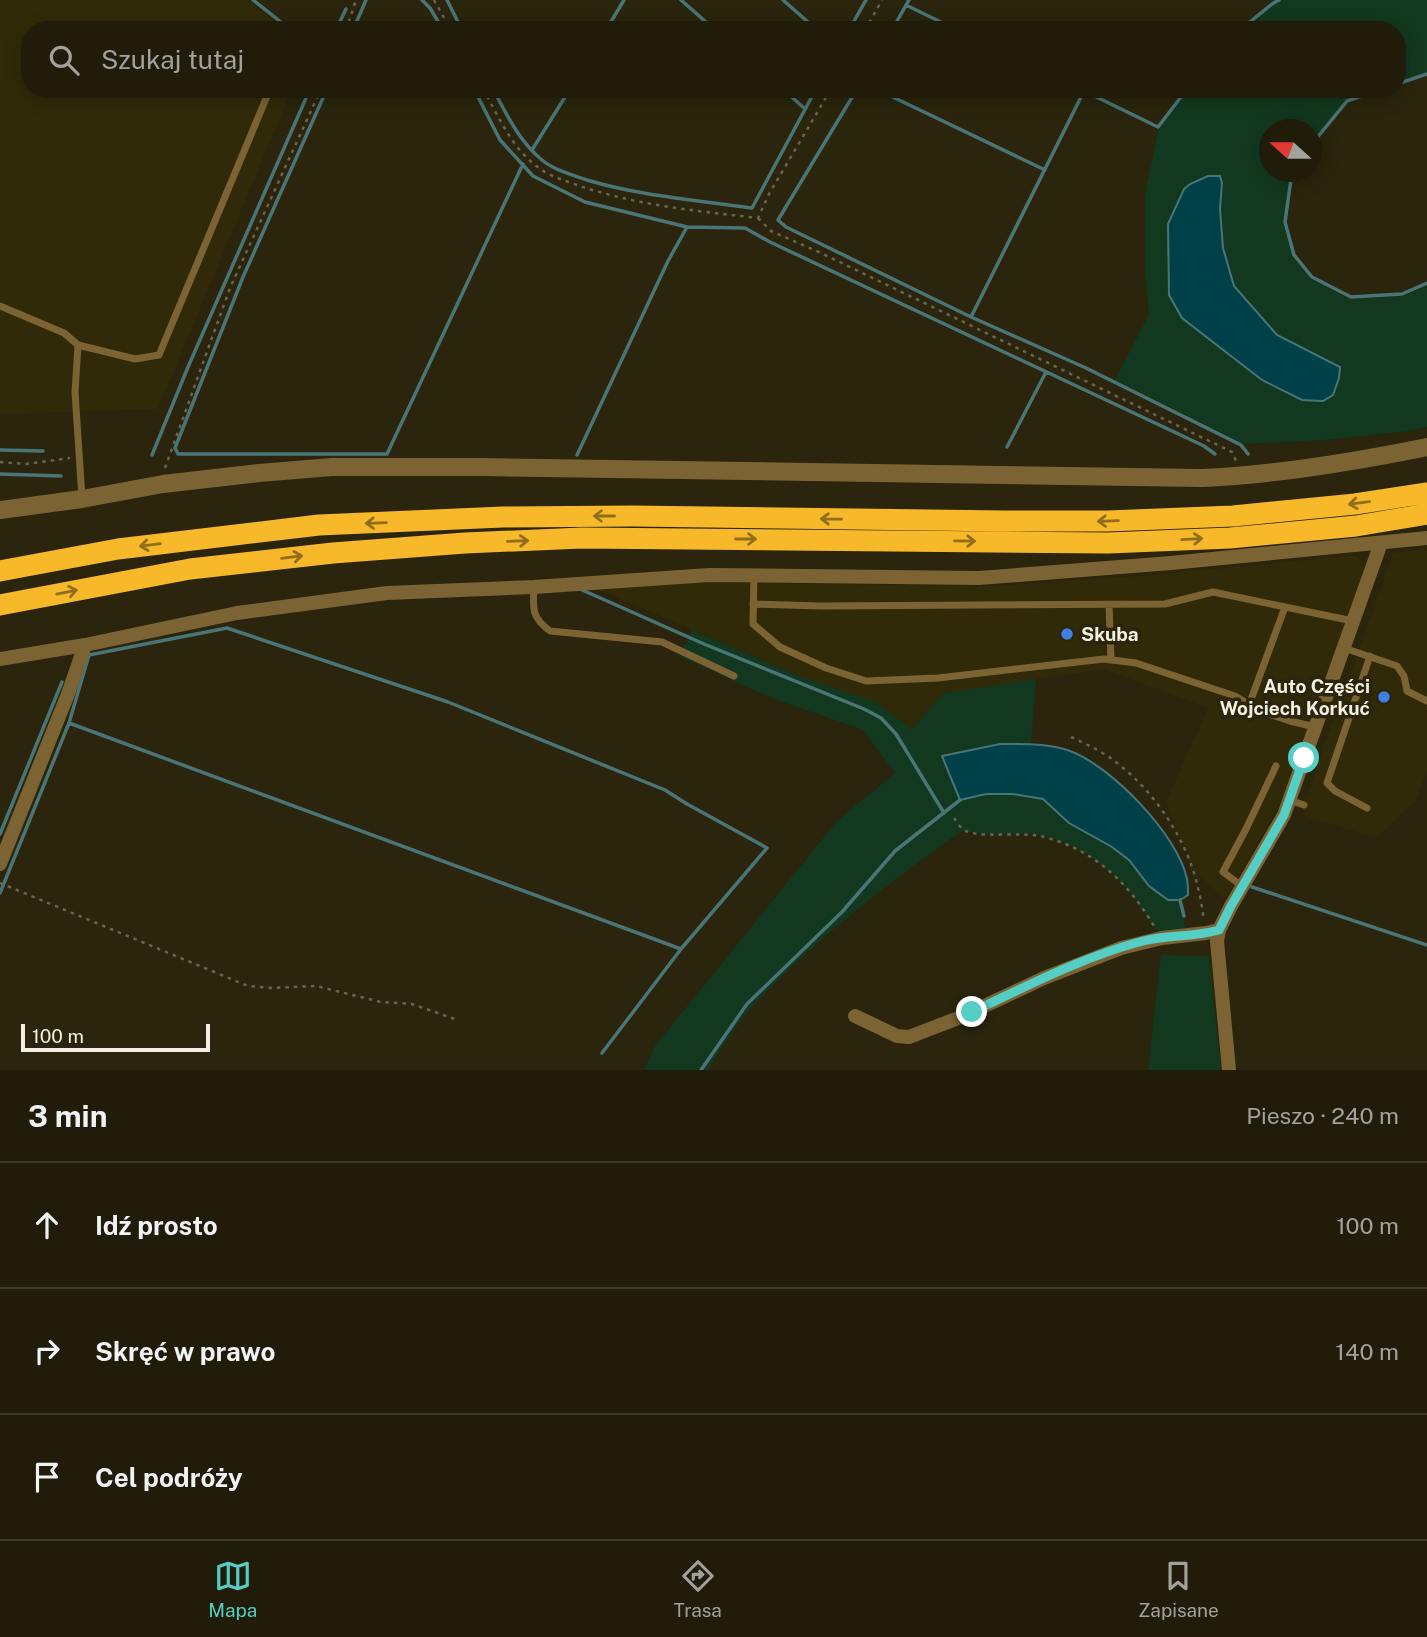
<!DOCTYPE html>
<html lang="pl">
<head>
<meta charset="utf-8">
<style>
	body { margin:0; font-family:"Public Sans",sans-serif; background:#282512; color:#f1f3f6 }
	.compass { position:absolute; left:1259px; top:119px; width:63px; height:63px; border-radius:50%; background:#201c09; box-shadow:0 4px 18px #0003; rotate:291deg }
	.scale { position:absolute; left:21px; bottom:18px; width:189px; box-sizing:border-box; padding-left:7px; border:4px solid #f4f1e2; border-top:0; font-size:19px; line-height:24px; white-space:nowrap; color:#f4f1e2; -webkit-text-stroke:5px #2a250c; paint-order:stroke }
	.stop { position:absolute; width:21px; height:21px; margin:-16px; border:5px solid #55cec5; border-radius:50%; background:#fff }
	.stop.end { background:#55cec5; border-color:#fff; box-shadow:0 2px 7px #0008 }
	.list { margin:0; padding:0; list-style:none }
	h2 { display:flex; justify-content:space-between; align-items:center; height:91px; margin:0; padding:0 28px; font-size:30px }
	h2 small { font-size:23px; font-weight:400; color:#a2a19c }
	.list li { display:grid; grid-template-columns:46px 1fr auto; gap:21px; align-items:center; box-sizing:border-box; height:126px; padding:0 28px; border-top:2px solid #3d3a2a }
	.list b { display:block; font-size:26px; white-space:nowrap }
	.list em { font-size:23px; font-style:normal; color:#a2a19c }
	.icon { flex:none; width:38px; height:38px; fill:none; stroke:currentColor; stroke-width:2; stroke-linecap:round; stroke-linejoin:round }
	.map { position:relative; flex:none; width:1427px; height:1070px; overflow:hidden }
	.search { position:absolute; background:#201c09; box-shadow:0 4px 18px #0003; left:21px; right:21px; top:21px; height:77px; display:flex; align-items:center; gap:18px; box-sizing:border-box; padding:0 24px; border-radius:28px; color:#a2a19c; font-size:26px }
	.sheet { height:469px; background:#201c09 }
	nav { display:flex; justify-content:space-around; align-items:center; box-sizing:border-box; height:98px; border-top:2px solid #3d3a2a; background:#201c09; font-size:19px; color:#a2a19c }
	nav a { display:grid; justify-items:center; gap:4px }
	nav .on { color:#55cec5 }
	.map>svg:first-child { display:block }
</style>
</head>
<body>
<div class="map">
<svg width="1427" height="1070" viewBox="0 0 1427 1070">
	<rect width="100%" height="100%" fill="#2a250c"/>
	<path fill="#312a08" d="M 0,0 L 247,0 L 286,30 L 30,30 L 30,89 L 292,89 L 158,409 L 0,414 Z
		M 1427,549 L 1427,772 L 1416,800 L 1377,838 L 1301,815 L 1326,739 L 1365,634 L 1393,553 Z
		M 1355,555 L 1366,566 L 1286,793 L 1225,900 L 1194,870 L 1166,802 L 1208,708 L 1104,669 L 944,693 L 912,729 L 876,702 L 799,676 L 580,581 L 995,586 L 1152,575 Z"/>
	<path fill="#12381f" d="M 1283,0 L 1427,0 L 1427,73 L 1397,82 L 1397,30 L 1242,30 L 1273,5 Z
		M 1188,89 L 1377,89 L 1346,100 L 1312,142 L 1312,130 L 1270,130 L 1270,172 L 1291,172 L 1283,222 L 1293,256 L 1311,279 L 1350,299 L 1402,296 L 1427,286 L 1427,427 L 1408,431 L 1324,440 L 1242,444 L 1115,380 L 1149,314 L 1145,273 L 1145,194 L 1159,127 Z
		M 692,630 L 799,676 L 876,702 L 912,729 L 944,693 L 1036,679 L 1031,744 L 1000,744 L 960,800 L 986,794 L 1013,794 L 1043,799 L 1069,823 L 1112,847 L 1129,860 L 1149,886 L 1168,900 L 1180,900 L 1187,935 L 1162,938 C 1133,892 1099,848 1043,836 C 1017,830 988,839 963,830 C 889,883 816,938 754,1005 C 736,1024 722,1048 708,1070 L 644,1070 L 655,1046 L 837,821 L 895,773 L 863,730 L 772,698 L 679,656 Z
		M 1161,955 L 1209,956 L 1221,1070 L 1148,1070 Z"/>
	<path fill="#004049" stroke="#497577" stroke-width="2" d="M 1208,176 L 1220,176 L 1222,183 L 1220,209 L 1223,248 L 1234,286 L 1277,335 L 1340,367 L 1339,378 L 1333,395 L 1323,401 L 1302,400 L 1262,380 L 1182,318 L 1169,295 L 1168,224 L 1184,189 L 1190,184 Z
		M 1000,744 C 1023,744 1048,743 1070,751 C 1111,766 1178,835 1187,879 C 1188,884 1188,890 1188,895 L 1180,900 L 1168,900 L 1149,886 L 1129,860 L 1112,847 L 1069,823 L 1043,799 L 1013,794 L 986,794 L 960,800 L 942,756 Z"/>
	<g fill="none" stroke-linecap="round" stroke-linejoin="round">
		<path stroke="#497577" stroke-width="3.5" d="M 253,0 L 291,30
			M 422,0 L 430,8 L 443,30
			M 447,0 L 462,30
			M 681,0 L 715,30
			M 783,0 L 817,30
			M 906,5 L 957,30
			M 336,30 L 346,9
			M 353,30 L 366,0
			M 606,30 L 624,0
			M 849,30 L 866,0
			M 892,30 L 909,0
			M 1240,30 L 1272,4 L 1279,0
			M 1397,84 L 1427,74
			M 327,89 L 243,277 L 175,448 L 178,454 L 387,454 L 523,164
			M 474,89 L 500,140 L 533,176 L 585,202 L 687,227
			M 493,89 C 507,115 519,141 542,160 C 554,170 572,175 587,180 C 640,196 697,200 752,208 L 816,89
			M 783,89 L 805,109
			M 857,89 L 778,220 L 786,227 L 971,317 L 1086,368 L 1241,445 L 1248,454
			M 876,89 L 1045,170
			M 1080,89 L 1158,127 L 1187,89
			M 1312,144 L 1347,101 L 1382,89
			M 532,150 L 570,89
			M 1292,172 L 1285,222 L 1294,255 L 1312,277 L 1351,297 L 1402,294 L 1427,283
			M 971,317 L 1084,91
			M 1007,447 L 1046,372
			M 0,450 L 43,451
			M 152,455 L 188,367 L 310,89
			M 577,455 L 668,261 L 687,227 L 745,228 L 770,242 L 1204,446 L 1215,454
			M 0,474 L 61,476
			M 580,589 L 704,644 L 864,709 L 881,718 L 896,734 L 944,813
			M 69,723 L 681,949
			M 0,834 L 62,682
			M 1252,887 L 1427,945
			M 0,893 L 69,723 L 89,655 L 227,628 L 448,702 L 665,790 L 687,804 L 767,848 L 681,949 L 602,1053
			M 1180,900 L 1184,916
			M 701,1070 L 747,1004 L 842,912 L 895,851 L 960,800"/>
		<path stroke="#69644f" stroke-width="2.5" stroke-dasharray="3.5 5" stroke-linecap="butt" d="M 434,0 L 451,30
			M 346,30 L 356,0
			M 865,30 L 882,0
			M 483,89 C 499,117 512,149 539,168 C 551,177 569,182 583,187 C 641,206 698,211 758,218 L 769,194 L 831,89
			M 758,218 L 771,231 L 821,253 L 1232,452 L 1236,461
			M 0,462 L 26,464 L 70,458
			M 165,468 L 230,288 L 321,89
			M 1071,737 C 1084,743 1097,749 1109,757 C 1151,786 1187,838 1198,888 C 1201,898 1202,909 1204,920
			M 954,818 C 957,822 960,828 964,830 C 978,839 1025,831 1044,837 C 1095,850 1128,883 1154,926
			M 0,883 L 248,986 L 271,988 L 316,986 L 381,1002 L 412,1004 L 455,1019"/>
		<path stroke="#7c6334" stroke-width="7" d="M 0,306 L 64,333 L 78,345 L 135,359 L 159,355 L 270,89
			M 78,345 L 75,392 L 82,498
			M 754,576 L 753,624 L 780,647 L 826,668 L 866,681 L 938,678 L 1104,659 L 1136,663 L 1235,696 L 1260,711 L 1290,721 L 1315,727
			M 534,587 C 533,608 531,617 550,631 L 662,642 L 734,676
			M 753,604 L 821,606 L 1165,604 L 1213,592 L 1353,621
			M 1109,605 L 1111,660
			M 1344,648 L 1397,666 L 1404,676 L 1407,691 L 1427,701
			M 1249,705 L 1285,607
			M 1289,800 L 1304,805
			M 1367,808 L 1335,791 L 1327,783 L 1370,656
			M 1242,886 L 1223,872 L 1246,829 L 1276,766"/>
		<path stroke="#7c6334" stroke-width="14" d="M 0,659 L 85,645 L 237,613 L 387,593 L 534,587 L 709,575 L 979,578 L 1171,563 L 1427,538
			M 0,864 L 68,694 L 85,645
			M 855,1016 L 897,1036 L 909,1037 L 961,1017 L 1044,978 L 1121,948 L 1162,938 L 1206,933 L 1219,930
			M 1229,1070 L 1217,941 L 1219,930 L 1231,906 L 1284,815 L 1381,543"/>
		<path stroke="#7c6334" stroke-width="18" d="M 0,510 L 82,499 L 163,484 L 259,473 L 332,467 L 482,467 L 1201,478 C 1276,475 1353,462 1427,447"/>
		<path stroke="#f7b82a" stroke-width="21" d="M 0,571 L 118,549 L 319,525 L 503,517 L 632,516 L 1004,521 L 1108,521 L 1233,516 L 1355,504 L 1427,493
			M 0,605 L 190,569 L 333,553 L 465,543 L 582,538 L 1108,543 L 1230,538 L 1356,526 L 1427,514"/>
	</g>
	<defs><path id="oneway-shaft" d="M-6 0H5M1.5-3L5.5 0L1.5 3" fill="none" stroke-width="1.6" stroke-linecap="round" stroke-linejoin="round" transform="scale(1.75)"/></defs>
	<g stroke="#906e1b">
		<use href="#oneway-shaft" transform="translate(1359 503) rotate(173)"/>
		<use href="#oneway-shaft" transform="translate(604 516) rotate(180)"/>
		<use href="#oneway-shaft" transform="translate(831 519) rotate(-179)"/>
		<use href="#oneway-shaft" transform="translate(1108 521) rotate(178)"/>
		<use href="#oneway-shaft" transform="translate(376 523) rotate(178)"/>
		<use href="#oneway-shaft" transform="translate(746 539)"/>
		<use href="#oneway-shaft" transform="translate(1192 539) rotate(-3)"/>
		<use href="#oneway-shaft" transform="translate(518 541) rotate(-2)"/>
		<use href="#oneway-shaft" transform="translate(965 541) rotate(1)"/>
		<use href="#oneway-shaft" transform="translate(150 545) rotate(173)"/>
		<use href="#oneway-shaft" transform="translate(292 557) rotate(-7)"/>
		<use href="#oneway-shaft" transform="translate(67 592) rotate(-11)"/>
	</g>
	<g fill="none" stroke-linecap="round" stroke-linejoin="round">
		<path stroke="#55cec5" stroke-width="9" d="M 972,1012 C 1027,986 1085,956 1143,941 C 1168,935 1194,937 1219,930 L 1231,906 L 1284,815 L 1304,758"/>
	</g>
	<g fill="#3f7fe0" stroke="#2a250c" stroke-width="2.5">
		<circle cx="1067" cy="634" r="7"/>
		<circle cx="1384" cy="697" r="7"/>
	</g>
	<g text-anchor="middle" dominant-baseline="central" stroke-width="7" stroke-linejoin="round" paint-order="stroke">
		<g font-size="19" font-weight="bold" fill="#f4f1e2" stroke="#2a250c" text-anchor="start">
			<text x="1081" y="634">Skuba</text>
			<text x="1370" y="686" text-anchor="end">Auto Części<tspan x="1370" dy="22">Wojciech Korkuć</tspan></text>
		</g>
	</g>
</svg>
<svg class="compass" viewBox="-18 -18 36 36"><path d="M0-13l5 13h-10z" fill="#e53935"/><path d="M0 13l5-13h-10z" fill="#a2a19c"/></svg>
<div class="scale">100 m</div>
<div class="stop" style="left:1304px;top:758px"></div>
<div class="stop end" style="left:972px;top:1012px"></div>
<div class="search"><svg class="icon" aria-label="search" viewBox="0 0 24 24"><circle cx="10" cy="10" r="6"/><path d="M15 15l6 6"/></svg>Szukaj tutaj</div>
</div>
<section class="sheet">
<h2>3 min<small>Pieszo · 240 m</small></h2>
<ul class="list">
<li><svg class="icon" aria-label="ahead" viewBox="0 0 24 24"><path d="M12 20V5M6 11l6-6 6 6"/></svg><div><b>Idź prosto</b></div><em>100 m</em></li>
<li><svg class="icon" aria-label="right" viewBox="0 0 24 24"><path d="M7 20v-9h11M14 6l5 5-5 5"/></svg><div><b>Skręć w prawo</b></div><em>140 m</em></li>
<li><svg class="icon" aria-label="arrive" viewBox="0 0 24 24"><path d="M6 21V4h12l-3 4 3 4H6"/></svg><div><b>Cel podróży</b></div></li>
</ul>
</section>
<nav>
<a class="on"><svg class="icon" aria-label="map" viewBox="0 0 24 24"><path d="M3 6l6-2 6 2 6-2v14l-6 2-6-2-6 2zM9 4v14M15 6v14"/></svg>Mapa</a>
<a><svg class="icon" aria-label="directions" viewBox="0 0 24 24"><path d="M12 3l9 9-9 9-9-9zM9 14v-3h6M13 9l2 2-2 2"/></svg>Trasa</a>
<a><svg class="icon" aria-label="saved" viewBox="0 0 24 24"><path d="M7 4h10v16l-5-4-5 4z"/></svg>Zapisane</a>
</nav>
</body>
</html>
